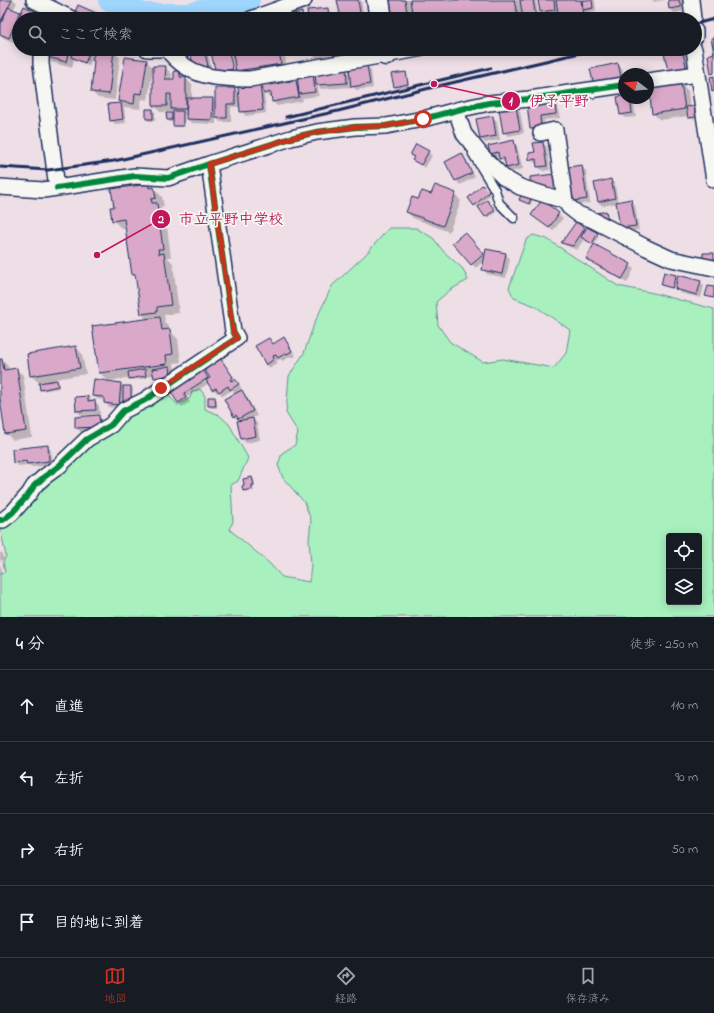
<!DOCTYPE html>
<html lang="ja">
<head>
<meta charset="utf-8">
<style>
	body { margin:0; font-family:"Indie Flower","Klee One",sans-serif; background:#20242c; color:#f1f3f6 }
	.controls { position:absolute; right:12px; bottom:12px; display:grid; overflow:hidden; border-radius:4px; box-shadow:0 2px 10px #0003 }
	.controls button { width:36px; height:36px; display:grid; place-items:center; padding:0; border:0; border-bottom:1px solid #363941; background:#171b24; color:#f1f3f6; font:20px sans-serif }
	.compass { position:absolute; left:618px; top:68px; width:36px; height:36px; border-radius:50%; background:#171b24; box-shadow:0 2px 10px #0003; rotate:286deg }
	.stop { position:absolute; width:12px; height:12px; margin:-9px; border:3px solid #c8321e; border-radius:50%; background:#fff }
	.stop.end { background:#c8321e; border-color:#fff; box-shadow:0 1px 4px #0008 }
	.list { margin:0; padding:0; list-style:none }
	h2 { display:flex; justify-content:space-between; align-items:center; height:52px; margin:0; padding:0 16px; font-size:17px }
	h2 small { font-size:13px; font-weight:400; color:#9ea1a6 }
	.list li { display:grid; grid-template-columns:26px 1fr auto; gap:12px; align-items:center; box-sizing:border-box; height:72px; padding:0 16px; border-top:1px solid #363941 }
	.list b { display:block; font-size:15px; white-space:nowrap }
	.list em { font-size:13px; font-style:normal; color:#9ea1a6 }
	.icon { flex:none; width:22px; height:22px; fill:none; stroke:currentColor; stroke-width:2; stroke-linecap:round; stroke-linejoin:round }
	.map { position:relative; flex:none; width:714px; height:617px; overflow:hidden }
	.search { position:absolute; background:#171b24; box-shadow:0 2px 10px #0003; left:12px; right:12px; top:12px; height:44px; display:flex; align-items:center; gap:10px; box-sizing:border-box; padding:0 14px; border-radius:22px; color:#9ea1a6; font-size:15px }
	.sheet { height:340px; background:#171b24 }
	nav { display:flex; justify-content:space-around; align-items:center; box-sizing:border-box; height:56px; border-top:1px solid #363941; background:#171b24; font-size:11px; color:#9ea1a6 }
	nav a { display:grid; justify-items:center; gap:2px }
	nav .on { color:#c8321e }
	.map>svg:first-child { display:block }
</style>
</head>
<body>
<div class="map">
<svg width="714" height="617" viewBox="0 0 714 617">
	<rect width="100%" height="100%" fill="#eedfe6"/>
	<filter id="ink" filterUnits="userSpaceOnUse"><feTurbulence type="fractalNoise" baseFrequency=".025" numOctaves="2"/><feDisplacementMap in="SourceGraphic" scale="8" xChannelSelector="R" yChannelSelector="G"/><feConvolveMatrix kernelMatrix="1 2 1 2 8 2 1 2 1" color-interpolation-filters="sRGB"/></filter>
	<g filter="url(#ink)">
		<path fill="#a8f0be" stroke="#62908e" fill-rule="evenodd" d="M 389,228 L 416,228 L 433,238 L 443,251 L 463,269 L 468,280 L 450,290 L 436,302 L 438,325 L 450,342 L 483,362 L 503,359 L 554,368 L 566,353 L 570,330 L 535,306 L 514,298 L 509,288 L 526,240 L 533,235 L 547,239 L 618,286 L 653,293 L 714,309 L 714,617 L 0,617 L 0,574 L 5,572 L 3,562 L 6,556 L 0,527 L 16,515 L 80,450 L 166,393 L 178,405 L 190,398 L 192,392 L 200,389 L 205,396 L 205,409 L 219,415 L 229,424 L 248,458 L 238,481 L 231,485 L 233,522 L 229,529 L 269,563 L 282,577 L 309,582 L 311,565 L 309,540 L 311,520 L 304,502 L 283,478 L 278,465 L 282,453 L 295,445 L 298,432 L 286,413 L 289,376 L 304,353 L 314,324 L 332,286 L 366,254 ZM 669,536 L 699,536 L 699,602 L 669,602 Z"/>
		<path fill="#0003" d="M 0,0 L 14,0 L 17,3 L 13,10 L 21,15 L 38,14 L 43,18 L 42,19 L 19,19 L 19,41 L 14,38 L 13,42 L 2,37 L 0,35 L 1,25 L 0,24 Z
			M 338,0 L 361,0 L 364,19 L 342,19 Z
			M 387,0 L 536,0 L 539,19 L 391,19 Z
			M 539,0 L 595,0 L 596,12 L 588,13 L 588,19 L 561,19 L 559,14 L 545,16 L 541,12 Z
			M 652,0 L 666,0 L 654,2 Z
			M 669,0 L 682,0 L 684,11 L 674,13 L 670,8 Z
			M 327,9 L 331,13 L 332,19 L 309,19 Z
			M 301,13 L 306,19 L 276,19 Z
			M 46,49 L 108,49 L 113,51 L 120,58 L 115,100 L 98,98 L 92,92 L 95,62 L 92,59 L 89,66 L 74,59 L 72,68 L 51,62 L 45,56 Z
			M 192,49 L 205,49 L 207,50 L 212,70 L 204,72 Z
			M 229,49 L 270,49 L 271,51 L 278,49 L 285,56 L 287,70 L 243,76 L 236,69 L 237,73 L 235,73 Z
			M 312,49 L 337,49 L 338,55 L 316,58 L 312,54 Z
			M 341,49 L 377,49 L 369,59 Z
			M 682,50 L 686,55 L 691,74 L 674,78 Z
			M 146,61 L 153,67 L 148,100 L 142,99 L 140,109 L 124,107 L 126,123 L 115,124 L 111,120 L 109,105 L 122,104 L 119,101 Z
			M 618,64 L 622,68 L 624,78 L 595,86 Z
			M 367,66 L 371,70 L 373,88 L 356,90 L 351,85 L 351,87 L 321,89 L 318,85 L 319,96 L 302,98 L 303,101 L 277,106 L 273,102 L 272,97 L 269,97 L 264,93 L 266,113 L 246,116 L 241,111 L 240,100 L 239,100 L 239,107 L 231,107 L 231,122 L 220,122 L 216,118 L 216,124 L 191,123 L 187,119 L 187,115 L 184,115 L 185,127 L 176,127 L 174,125 L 174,122 L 170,122 L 168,120 L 171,114 L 174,117 L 174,112 L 160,112 L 154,105 L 165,67 L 172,74 L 171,80 L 174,80 L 180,72 L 192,85 L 192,99 L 212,99 L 216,103 L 235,89 L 240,94 L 260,85 L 264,89 L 269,81 L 273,85 L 296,81 L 299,84 L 313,73 L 317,77 L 346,69 L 350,74 Z
			M 405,73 L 407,75 L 409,86 L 396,88 L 395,86 Z
			M 681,84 L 688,91 L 690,108 L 694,107 L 696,109 L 697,118 L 690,119 L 688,116 L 660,120 L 653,113 Z
			M 624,97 L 624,98 L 631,98 L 633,100 L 636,117 L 625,118 L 621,114 Z
			M 554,102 L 558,107 L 560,118 L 544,120 L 545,132 L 535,133 L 531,129 L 528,105 Z
			M 516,107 L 520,111 L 524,133 L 508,136 L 504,132 Z
			M 147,110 L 153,110 L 155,112 L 155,121 L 149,121 L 147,119 Z
			M 492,117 L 497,121 L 500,140 L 485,143 L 481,139 Z
			M 513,141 L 517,146 L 523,169 L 511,172 L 507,168 L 506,162 L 504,162 L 499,156 L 495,157 L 491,153 Z
			M 543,143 L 547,147 L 550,170 L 543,171 L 538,167 L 538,163 L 535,163 L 530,159 Z
			M 428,152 L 432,156 L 425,168 L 414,160 Z
			M 461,155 L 466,159 L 475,177 L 460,185 L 456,180 Z
			M 582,167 L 586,171 L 590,203 L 572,205 Z
			M 610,180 L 615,184 L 618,203 L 631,200 L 635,205 L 639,230 L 625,232 L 621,228 L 617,203 L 603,206 L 598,202 Z
			M 148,185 L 152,188 L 154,188 L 162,197 L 164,206 L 159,207 L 165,212 L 171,257 L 167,257 L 173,263 L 179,313 L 164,315 L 165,321 L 163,321 L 169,326 L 169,330 L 178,339 L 181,362 L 174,363 L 175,372 L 172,373 L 173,377 L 157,379 L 155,375 L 147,376 L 147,378 L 132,380 L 130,378 L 108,381 L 100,373 L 147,320 L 142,314 L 137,279 L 132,274 L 126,228 L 122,229 L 113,220 L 115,207 Z
			M 482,187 L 490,195 L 477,207 L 469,199 Z
			M 455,194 L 461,201 L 449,232 L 413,218 L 407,212 L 419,200 L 432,196 Z
			M 531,199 L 532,201 L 531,205 L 520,200 Z
			M 542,202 L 563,218 L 553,231 L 532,215 Z
			M 489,203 L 496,212 L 488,218 L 486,216 Z
			M 584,229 L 599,236 L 594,245 L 584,239 L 577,250 L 567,246 L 563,243 Z
			M 469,238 L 485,257 L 506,254 L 510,259 L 506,278 L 487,274 L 483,269 L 484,261 L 476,268 L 472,264 Z
			M 587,259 L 630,265 L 634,269 L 627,283 L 591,263 Z
			M 675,276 L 678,279 L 700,282 L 704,286 L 701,298 L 680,293 L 674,287 L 674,289 L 664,286 L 662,284 Z
			M 269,339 L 274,345 L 284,339 L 288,343 L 296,356 L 292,358 L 291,356 L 283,361 L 280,359 L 276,361 L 278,363 L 270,368 L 266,364 Z
			M 76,347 L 82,354 L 86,374 L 55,379 L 59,383 L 59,388 L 42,391 L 41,389 L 39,382 L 38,382 L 31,376 Z
			M 219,357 L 239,384 L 242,389 L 241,390 L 246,395 L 257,416 L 252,418 L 257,423 L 260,440 L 246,443 L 242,439 L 240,422 L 234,416 L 236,394 L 232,390 L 223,396 L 219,392 L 217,393 L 209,383 L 187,397 L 190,402 L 182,407 L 170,389 L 201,369 L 209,379 L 211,378 Z
			M 0,360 L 2,360 L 8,366 L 9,370 L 16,369 L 23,375 L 32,437 L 13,440 L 6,434 L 0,391 Z
			M 95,380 L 121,384 L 124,387 L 131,387 L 133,389 L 132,403 L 124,400 L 122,409 L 109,407 L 105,403 L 105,400 L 97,399 L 93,395 Z
			M 88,397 L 99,405 L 100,414 L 81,415 L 77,411 L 76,398 Z
			M 215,398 L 217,400 L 217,408 L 211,408 L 209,406 Z
			M 99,416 L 103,421 L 104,431 L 81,432 L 76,428 L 76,418 Z
			M 47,446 L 51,450 L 53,465 L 32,467 L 29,465 L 18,466 L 14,462 Z
			M 252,478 L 254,480 L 255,487 L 253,487 L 254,491 L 246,492 L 244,490 Z
			M 1,552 L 3,554 L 4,560 L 0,561 L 0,553 Z
			M 0,564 L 3,573 L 0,574 Z"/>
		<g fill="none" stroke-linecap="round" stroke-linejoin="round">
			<path stroke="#9fd6fe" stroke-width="24" d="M 110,0 L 143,15 L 188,15 L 237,4 L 248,0"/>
		</g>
		<path fill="#daa9c9" stroke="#1b2f5e" d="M 0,0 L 12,0 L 0,23 Z
			M 337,0 L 358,0 L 361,19 L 341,19 Z
			M 386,0 L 405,0 L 408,19 L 386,19 Z
			M 410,0 L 514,0 L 517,14 L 491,19 L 413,19 Z
			M 520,0 L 533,0 L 536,18 L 523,19 Z
			M 538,0 L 554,0 L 555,10 L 540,12 Z
			M 556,0 L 581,0 L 583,15 L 559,19 Z
			M 582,0 L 592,0 L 593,8 L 583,10 Z
			M 668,0 L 679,0 L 681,7 L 669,9 Z
			M 78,5 L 110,19 L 85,19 L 74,14 Z
			M 24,6 L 39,13 L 36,19 L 18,20 Z
			M 8,7 L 20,12 L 9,38 L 0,34 L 0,26 Z
			M 328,8 L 329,19 L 308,19 L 307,10 Z
			M 302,12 L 303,19 L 272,19 Z
			M 16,25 L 19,26 L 19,39 L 13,37 Z
			M 711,38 L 714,38 L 714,73 L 711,74 L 708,55 L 714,53 Z
			M 45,49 L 69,49 L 66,62 L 44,56 Z
			M 74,49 L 91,49 L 85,63 L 71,57 Z
			M 96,49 L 114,50 L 109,94 L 91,92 L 94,61 L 92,60 Z
			M 189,49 L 204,49 L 208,66 L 199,68 L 193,63 Z
			M 210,49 L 228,49 L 233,69 L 216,73 Z
			M 232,49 L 266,49 L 266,50 L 279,49 L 281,64 L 236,71 Z
			M 311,49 L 334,49 L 334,51 L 311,54 Z
			M 340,49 L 366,49 L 363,53 L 341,56 Z
			M 682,49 L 687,70 L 669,75 L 664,53 Z
			M 125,57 L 147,60 L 142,94 L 135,93 L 134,104 L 118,101 Z
			M 618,63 L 622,81 L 594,86 L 590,69 Z
			M 367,65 L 370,84 L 351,87 L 349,68 Z
			M 153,66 L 166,66 L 165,79 L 174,79 L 174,71 L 180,71 L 180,77 L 186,77 L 186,109 L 171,109 L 171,94 L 167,94 L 167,106 L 153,106 Z
			M 346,68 L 347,83 L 316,85 L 315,70 Z
			M 313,72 L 315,92 L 299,94 L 297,74 Z
			M 406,72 L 408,84 L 394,87 L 391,74 Z
			M 714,76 L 714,91 L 712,92 L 710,77 Z
			M 269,79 L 270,85 L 296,80 L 299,97 L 272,102 L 271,92 L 264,94 L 261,81 Z
			M 681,83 L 685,109 L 652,114 L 649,88 Z
			M 260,84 L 263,110 L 240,112 L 238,86 Z
			M 215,88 L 235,88 L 235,104 L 227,104 L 227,118 L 215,118 Z
			M 624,96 L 624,98 L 630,98 L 632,113 L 620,115 L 617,97 Z
			M 187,98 L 213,98 L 212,120 L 186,119 Z
			M 555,101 L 556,114 L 540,116 L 541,128 L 530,129 L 527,104 Z
			M 121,103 L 123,119 L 110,121 L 108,104 Z
			M 516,106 L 520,130 L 503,133 L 499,109 Z
			M 694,106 L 696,117 L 688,118 L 686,107 Z
			M 146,109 L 153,109 L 153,119 L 146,119 Z
			M 173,111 L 183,111 L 183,126 L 173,126 Z
			M 166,113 L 172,113 L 172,120 L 167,120 Z
			M 493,116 L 496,136 L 480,139 L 476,119 Z
			M 514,140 L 519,165 L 506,168 L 504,158 L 499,159 L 498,152 L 490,154 L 488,146 Z
			M 543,142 L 547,166 L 537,167 L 536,159 L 529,160 L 529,153 L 535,152 L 533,143 Z
			M 416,144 L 429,151 L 421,165 L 412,160 L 414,157 L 410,155 Z
			M 462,153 L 472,173 L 455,181 L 445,162 Z
			M 582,165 L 587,199 L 567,202 L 562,168 Z
			M 555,174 L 557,192 L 545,193 L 544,186 L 531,187 L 530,177 Z
			M 611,179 L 615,198 L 598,202 L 594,183 Z
			M 149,184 L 149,188 L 154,187 L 156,198 L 151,199 L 152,203 L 157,203 L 163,249 L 158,249 L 159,254 L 164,253 L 171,305 L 157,307 L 157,312 L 141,314 L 135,274 L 132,275 L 124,219 L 112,221 L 110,207 L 114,207 L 111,189 Z
			M 435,185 L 456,193 L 443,226 L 406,212 L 412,197 L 418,199 L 422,191 L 431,194 Z
			M 482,185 L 489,192 L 474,206 L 468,198 Z
			M 521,195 L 531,198 L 529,204 L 519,200 Z
			M 631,199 L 636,226 L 620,228 L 616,202 Z
			M 487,200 L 495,210 L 485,217 L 478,207 Z
			M 542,200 L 559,213 L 549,228 L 531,215 Z
			M 606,211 L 608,220 L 599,221 L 597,213 Z
			M 576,222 L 585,228 L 573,246 L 561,243 Z
			M 587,227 L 598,233 L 592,244 L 581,237 Z
			M 465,232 L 484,254 L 471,265 L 452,243 Z
			M 594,244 L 631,264 L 622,279 L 586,259 Z
			M 486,249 L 506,253 L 502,274 L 482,270 Z
			M 703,253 L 714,253 L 714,262 L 703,262 Z
			M 664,272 L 676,275 L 672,288 L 661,285 Z
			M 678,275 L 701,281 L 697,295 L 675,289 Z
			M 708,286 L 714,287 L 714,298 L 705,296 Z
			M 160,317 L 162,330 L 170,329 L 173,354 L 166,355 L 167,364 L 99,373 L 92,326 Z
			M 284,337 L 292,351 L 287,354 L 286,353 L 278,358 L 276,355 L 273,356 L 274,359 L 266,365 L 255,346 L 269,338 L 273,344 Z
			M 76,346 L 80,368 L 30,376 L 27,354 Z
			M 219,356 L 233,377 L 230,379 L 231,381 L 235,379 L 239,384 L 230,390 L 228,386 L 219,392 L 216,388 L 212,390 L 206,380 L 210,378 L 203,367 Z
			M 0,359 L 2,359 L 4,370 L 17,368 L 26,431 L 5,434 L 0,398 Z
			M 170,366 L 171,375 L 154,378 L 152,369 Z
			M 202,368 L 208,378 L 184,393 L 186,398 L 178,403 L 169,389 Z
			M 145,369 L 146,376 L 129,379 L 128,372 Z
			M 94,379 L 121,383 L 119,405 L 104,403 L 104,397 L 92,396 Z
			M 57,380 L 58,386 L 40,390 L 39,383 Z
			M 123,386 L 131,386 L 131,402 L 123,402 Z
			M 242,390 L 253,411 L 238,419 L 236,415 L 234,417 L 224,399 Z
			M 88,396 L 88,401 L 95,400 L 96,410 L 76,411 L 75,397 Z
			M 208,397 L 215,397 L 216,406 L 208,406 Z
			M 99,415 L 100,427 L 75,428 L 75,417 Z
			M 253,418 L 256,436 L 241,439 L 237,421 Z
			M 48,445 L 49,461 L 27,464 L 26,461 L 13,463 L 12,449 Z
			M 252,477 L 254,485 L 252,485 L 252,489 L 243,491 L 242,486 L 244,485 L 243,479 Z"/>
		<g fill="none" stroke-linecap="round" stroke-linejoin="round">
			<defs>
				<path id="lane" d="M 473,154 L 495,190 L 499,203 L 514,218"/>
				<path id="street" d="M 34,0 L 72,19
					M 691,0 L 693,19
					M 251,19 L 304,0
					M 695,31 L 695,37
					M 147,49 L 167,49
					M 167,49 C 189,78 216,79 250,79 L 418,49
					M 694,49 L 714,180
					M 648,81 L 697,74
					M 456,110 L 464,134 L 481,155 L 503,177 L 520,187 L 565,201
					M 541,133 L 555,130 L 565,201 L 569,207 L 578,214 L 593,220 L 647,248 L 671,259 L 714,268
					M 209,164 L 291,138 L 317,132 L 355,127 L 386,126 L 423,119 L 461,109 L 489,103 L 529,99 L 624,85
					M 0,187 L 43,190 L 57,188 L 41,64 L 41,49
					M 0,520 L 3,520 L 12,513 L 29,494 L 34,486 L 44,477 L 59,466 L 87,439 L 111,425 L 123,411 L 145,400 L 237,338 L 233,331 L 209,164 L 168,178 L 135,176 L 57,188"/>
				<path id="secondary" d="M 378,0 L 381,19
					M 386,49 L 386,54"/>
			</defs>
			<use href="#lane" stroke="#1b2f5e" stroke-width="11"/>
			<use href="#street" stroke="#1b2f5e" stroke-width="18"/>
			<use href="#secondary" stroke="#1b2f5e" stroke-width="25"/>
			<use href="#lane" stroke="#f6f6f2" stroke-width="8"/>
			<use href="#street" stroke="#f6f6f2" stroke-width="15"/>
			<use href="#secondary" stroke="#f6f6f2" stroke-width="22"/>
			<path stroke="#1b2f5e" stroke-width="3" d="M 695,24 L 714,19
				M 286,117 L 491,68
				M 0,167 L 48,170 L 114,161 L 338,111 L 434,87 L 597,49"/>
			<defs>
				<path id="cycleway" d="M 209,164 L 291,138 L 317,132 L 355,127 L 386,126 L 423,119 L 461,109 L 489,103 L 529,99 L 624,85
					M 0,520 L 3,520 L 12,513 L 29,494 L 34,486 L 44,477 L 59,466 L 87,439 L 111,425 L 123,411 L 145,400 L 237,338 L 233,331 L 209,164 L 168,178 L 135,176 L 57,188"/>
			</defs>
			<use href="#cycleway" stroke="#f6f6f2" stroke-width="8"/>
			<use href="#cycleway" stroke="#00873e" stroke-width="6"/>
		</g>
	</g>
	<g fill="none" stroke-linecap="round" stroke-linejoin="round" filter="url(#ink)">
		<path stroke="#c8321e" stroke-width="5" d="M 161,388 L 237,338 L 233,331 L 209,164 L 291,138 L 317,132 L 355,127 L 386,126 L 423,119"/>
	</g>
	<path fill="none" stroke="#c2185b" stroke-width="1.5" d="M434 84L511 101M97 255L161 219"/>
	<g fill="#c2185b" stroke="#f6f6f2" stroke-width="1.5">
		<circle cx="434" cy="84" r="4"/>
		<circle cx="97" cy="255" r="4"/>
		<circle cx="511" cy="101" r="10"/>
		<circle cx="161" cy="219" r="10"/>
	</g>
	<g font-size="12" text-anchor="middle" font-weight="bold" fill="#fff">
		<text x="511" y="105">1</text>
		<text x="161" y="223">2</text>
	</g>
	<g font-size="15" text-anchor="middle" font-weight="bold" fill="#c2185b" stroke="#f6f6f2" stroke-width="3.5" stroke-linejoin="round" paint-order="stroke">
		<text x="559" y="106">伊予平野</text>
		<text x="231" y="224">市立平野中学校</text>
	</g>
</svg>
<div class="controls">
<button><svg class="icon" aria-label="locate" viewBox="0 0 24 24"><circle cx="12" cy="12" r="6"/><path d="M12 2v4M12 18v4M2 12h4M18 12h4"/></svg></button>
<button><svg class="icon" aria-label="layers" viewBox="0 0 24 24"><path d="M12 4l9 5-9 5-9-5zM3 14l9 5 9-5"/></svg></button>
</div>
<svg class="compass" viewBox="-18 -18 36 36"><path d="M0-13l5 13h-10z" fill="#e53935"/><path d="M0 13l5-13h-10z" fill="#9ea1a6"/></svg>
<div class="stop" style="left:423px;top:119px"></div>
<div class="stop end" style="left:161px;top:388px"></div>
<div class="search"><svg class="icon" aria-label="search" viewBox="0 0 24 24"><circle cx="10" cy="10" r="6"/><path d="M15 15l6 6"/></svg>ここで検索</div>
</div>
<section class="sheet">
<h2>4 分<small>徒歩 · 250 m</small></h2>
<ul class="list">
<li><svg class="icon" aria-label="ahead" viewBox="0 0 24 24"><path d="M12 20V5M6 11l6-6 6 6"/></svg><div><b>直進</b></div><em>110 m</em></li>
<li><svg class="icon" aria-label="left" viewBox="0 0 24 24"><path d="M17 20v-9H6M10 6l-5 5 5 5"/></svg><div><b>左折</b></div><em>90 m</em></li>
<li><svg class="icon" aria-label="right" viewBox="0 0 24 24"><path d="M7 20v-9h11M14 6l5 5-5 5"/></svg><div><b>右折</b></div><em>50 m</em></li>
<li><svg class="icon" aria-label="arrive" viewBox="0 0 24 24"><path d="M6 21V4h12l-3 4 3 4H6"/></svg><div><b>目的地に到着</b></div></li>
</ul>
</section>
<nav>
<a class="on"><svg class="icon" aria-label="map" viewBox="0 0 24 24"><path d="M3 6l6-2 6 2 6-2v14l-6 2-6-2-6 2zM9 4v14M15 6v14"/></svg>地図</a>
<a><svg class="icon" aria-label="directions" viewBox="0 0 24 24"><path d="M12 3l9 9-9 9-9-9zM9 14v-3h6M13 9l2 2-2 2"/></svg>経路</a>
<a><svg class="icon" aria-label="saved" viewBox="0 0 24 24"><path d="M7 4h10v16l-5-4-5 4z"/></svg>保存済み</a>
</nav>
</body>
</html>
